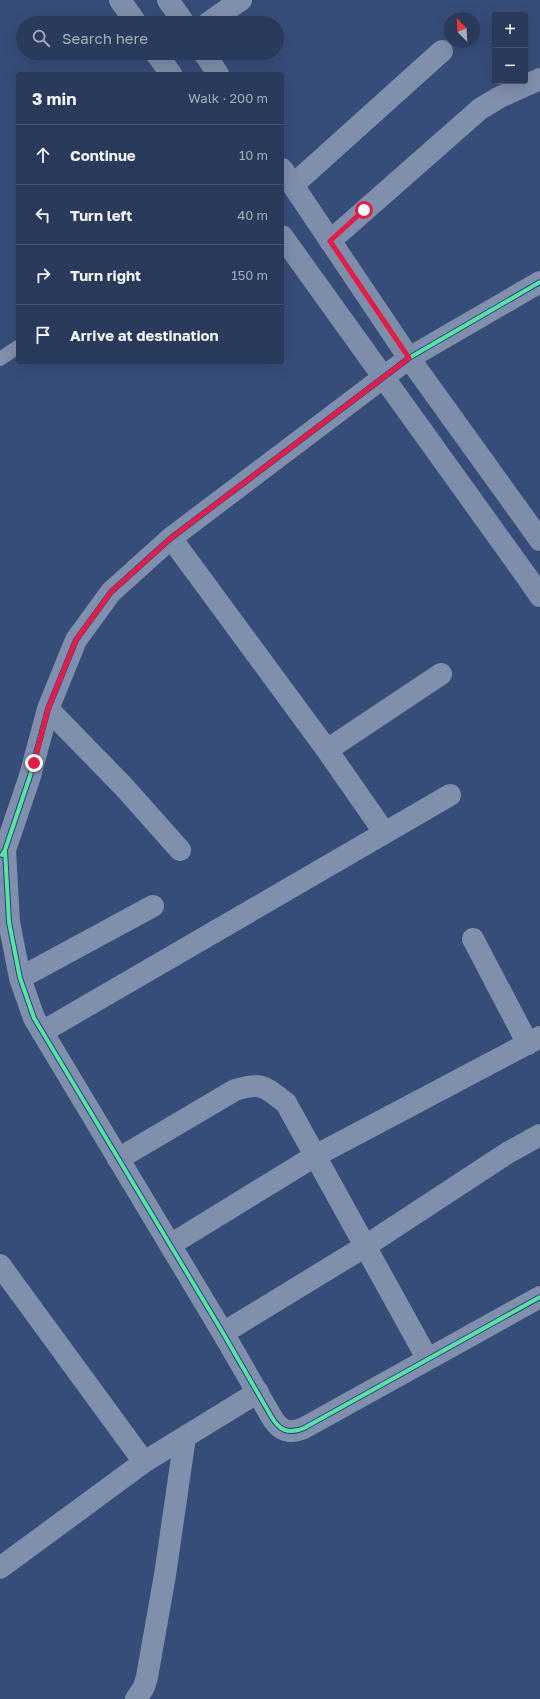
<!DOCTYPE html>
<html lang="en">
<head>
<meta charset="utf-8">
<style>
	body { margin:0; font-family:"Golos Text",sans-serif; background:#314161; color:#f1f3f6 }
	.controls { position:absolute; right:12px; top:12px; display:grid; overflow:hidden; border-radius:4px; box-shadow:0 4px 16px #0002 }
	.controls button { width:36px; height:36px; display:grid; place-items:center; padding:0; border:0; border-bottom:1px solid #455471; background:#293a5b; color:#f1f3f6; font:20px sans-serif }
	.compass { position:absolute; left:444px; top:12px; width:36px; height:36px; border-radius:50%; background:#293a5b; box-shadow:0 4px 16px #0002; rotate:336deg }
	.stop { position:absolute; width:12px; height:12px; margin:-9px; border:3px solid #e11d48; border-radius:50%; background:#fff }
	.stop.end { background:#e11d48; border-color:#fff; box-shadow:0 1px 4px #0008 }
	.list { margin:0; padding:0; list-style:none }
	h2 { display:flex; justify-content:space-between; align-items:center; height:52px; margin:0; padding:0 16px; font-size:17px }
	h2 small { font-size:13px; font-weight:400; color:#a5adbb }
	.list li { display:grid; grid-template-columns:26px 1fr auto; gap:12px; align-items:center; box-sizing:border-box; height:60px; padding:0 16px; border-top:1px solid #455471 }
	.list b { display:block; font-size:15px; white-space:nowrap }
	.list em { font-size:13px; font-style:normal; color:#a5adbb }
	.icon { flex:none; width:22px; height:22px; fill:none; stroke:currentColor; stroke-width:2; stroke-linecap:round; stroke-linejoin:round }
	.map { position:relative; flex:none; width:540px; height:1699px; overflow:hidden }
	.search { position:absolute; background:#293a5b; box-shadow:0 4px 16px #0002; left:16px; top:16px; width:268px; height:44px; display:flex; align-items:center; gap:10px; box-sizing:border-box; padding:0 14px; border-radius:22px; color:#a5adbb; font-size:15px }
	.panel { position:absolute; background:#293a5b; box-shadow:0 4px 16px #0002; left:16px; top:72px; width:268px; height:292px; border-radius:4px }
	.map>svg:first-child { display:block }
</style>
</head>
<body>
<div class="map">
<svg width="540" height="1699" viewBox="0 0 540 1699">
	<rect width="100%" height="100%" fill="#374d79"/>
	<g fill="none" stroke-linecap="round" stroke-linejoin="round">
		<path stroke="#808fac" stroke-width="14" d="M 0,359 L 18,347"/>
		<path stroke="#808fac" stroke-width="22" d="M 208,23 L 241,0
			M 293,185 L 442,51
			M 330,241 L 480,109 L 500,97 L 540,79
			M 171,538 L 327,750 L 441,674
			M 48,709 L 124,787 L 180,850
			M 327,750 L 384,832
			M 5,850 L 9,922 L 20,978 L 34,1018 L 223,1333 L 271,1416 C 279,1430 288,1435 304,1428 L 540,1297
			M 0,858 L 5,850 L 30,776 L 48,709 L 76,640 L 111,592 L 171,538 L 409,358 L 540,282
			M 473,939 L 528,1044
			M 20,978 L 153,906
			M 42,1032 L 450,795
			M 118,1159 L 235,1090 C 262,1082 264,1086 286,1103 L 427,1358
			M 170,1245 L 315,1156 L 540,1037
			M 0,1265 L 144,1462
			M 223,1333 L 364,1247 L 509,1152 L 540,1135
			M 0,1568 L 144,1462 L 258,1392
			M 136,1699 L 144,1687 L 147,1677 L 165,1575 L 185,1437"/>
		<path stroke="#7e8eaa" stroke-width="22" d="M 120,0 L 136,23
			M 168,0 L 184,23
			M 156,53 L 171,74
			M 204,53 L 218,74
			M 282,169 L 409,358 L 540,540
			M 282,236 L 527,577 L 540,596"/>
		<defs>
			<path id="cycleway" d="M 5,850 L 9,922 L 20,978 L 34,1018 L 223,1333 L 271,1416 C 279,1430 288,1435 304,1428 L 540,1297
				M 2,855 L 5,850 L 30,776 L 48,709 L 76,640 L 111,592 L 171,538 L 409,358 L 540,282"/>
		</defs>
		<use href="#cycleway" stroke="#1b4495" stroke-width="6"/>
		<use href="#cycleway" stroke="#60e19b" stroke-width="4"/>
	</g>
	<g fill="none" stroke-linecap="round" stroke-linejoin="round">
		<path stroke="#e11d48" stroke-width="5" d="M 34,763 L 48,709 L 76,640 L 111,592 L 171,538 L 409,358 L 330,241 L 364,210"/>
	</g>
</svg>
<div class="controls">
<button>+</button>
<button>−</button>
</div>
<svg class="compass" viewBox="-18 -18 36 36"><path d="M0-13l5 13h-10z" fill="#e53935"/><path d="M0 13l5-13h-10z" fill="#a5adbb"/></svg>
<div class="stop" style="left:364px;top:210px"></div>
<div class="stop end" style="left:34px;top:763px"></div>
<div class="search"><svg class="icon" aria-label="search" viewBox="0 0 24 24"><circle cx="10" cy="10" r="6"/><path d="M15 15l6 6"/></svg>Search here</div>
<section class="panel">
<h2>3 min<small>Walk · 200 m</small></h2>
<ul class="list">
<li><svg class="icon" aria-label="ahead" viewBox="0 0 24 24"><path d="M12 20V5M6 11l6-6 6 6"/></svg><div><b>Continue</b></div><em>10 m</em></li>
<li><svg class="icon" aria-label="left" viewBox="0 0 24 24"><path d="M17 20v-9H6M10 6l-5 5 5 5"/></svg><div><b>Turn left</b></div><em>40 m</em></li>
<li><svg class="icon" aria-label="right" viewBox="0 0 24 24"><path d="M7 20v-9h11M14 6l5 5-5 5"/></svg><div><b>Turn right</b></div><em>150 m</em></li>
<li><svg class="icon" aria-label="arrive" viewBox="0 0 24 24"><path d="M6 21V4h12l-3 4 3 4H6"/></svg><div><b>Arrive at destination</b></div></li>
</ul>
</section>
</div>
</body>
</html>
